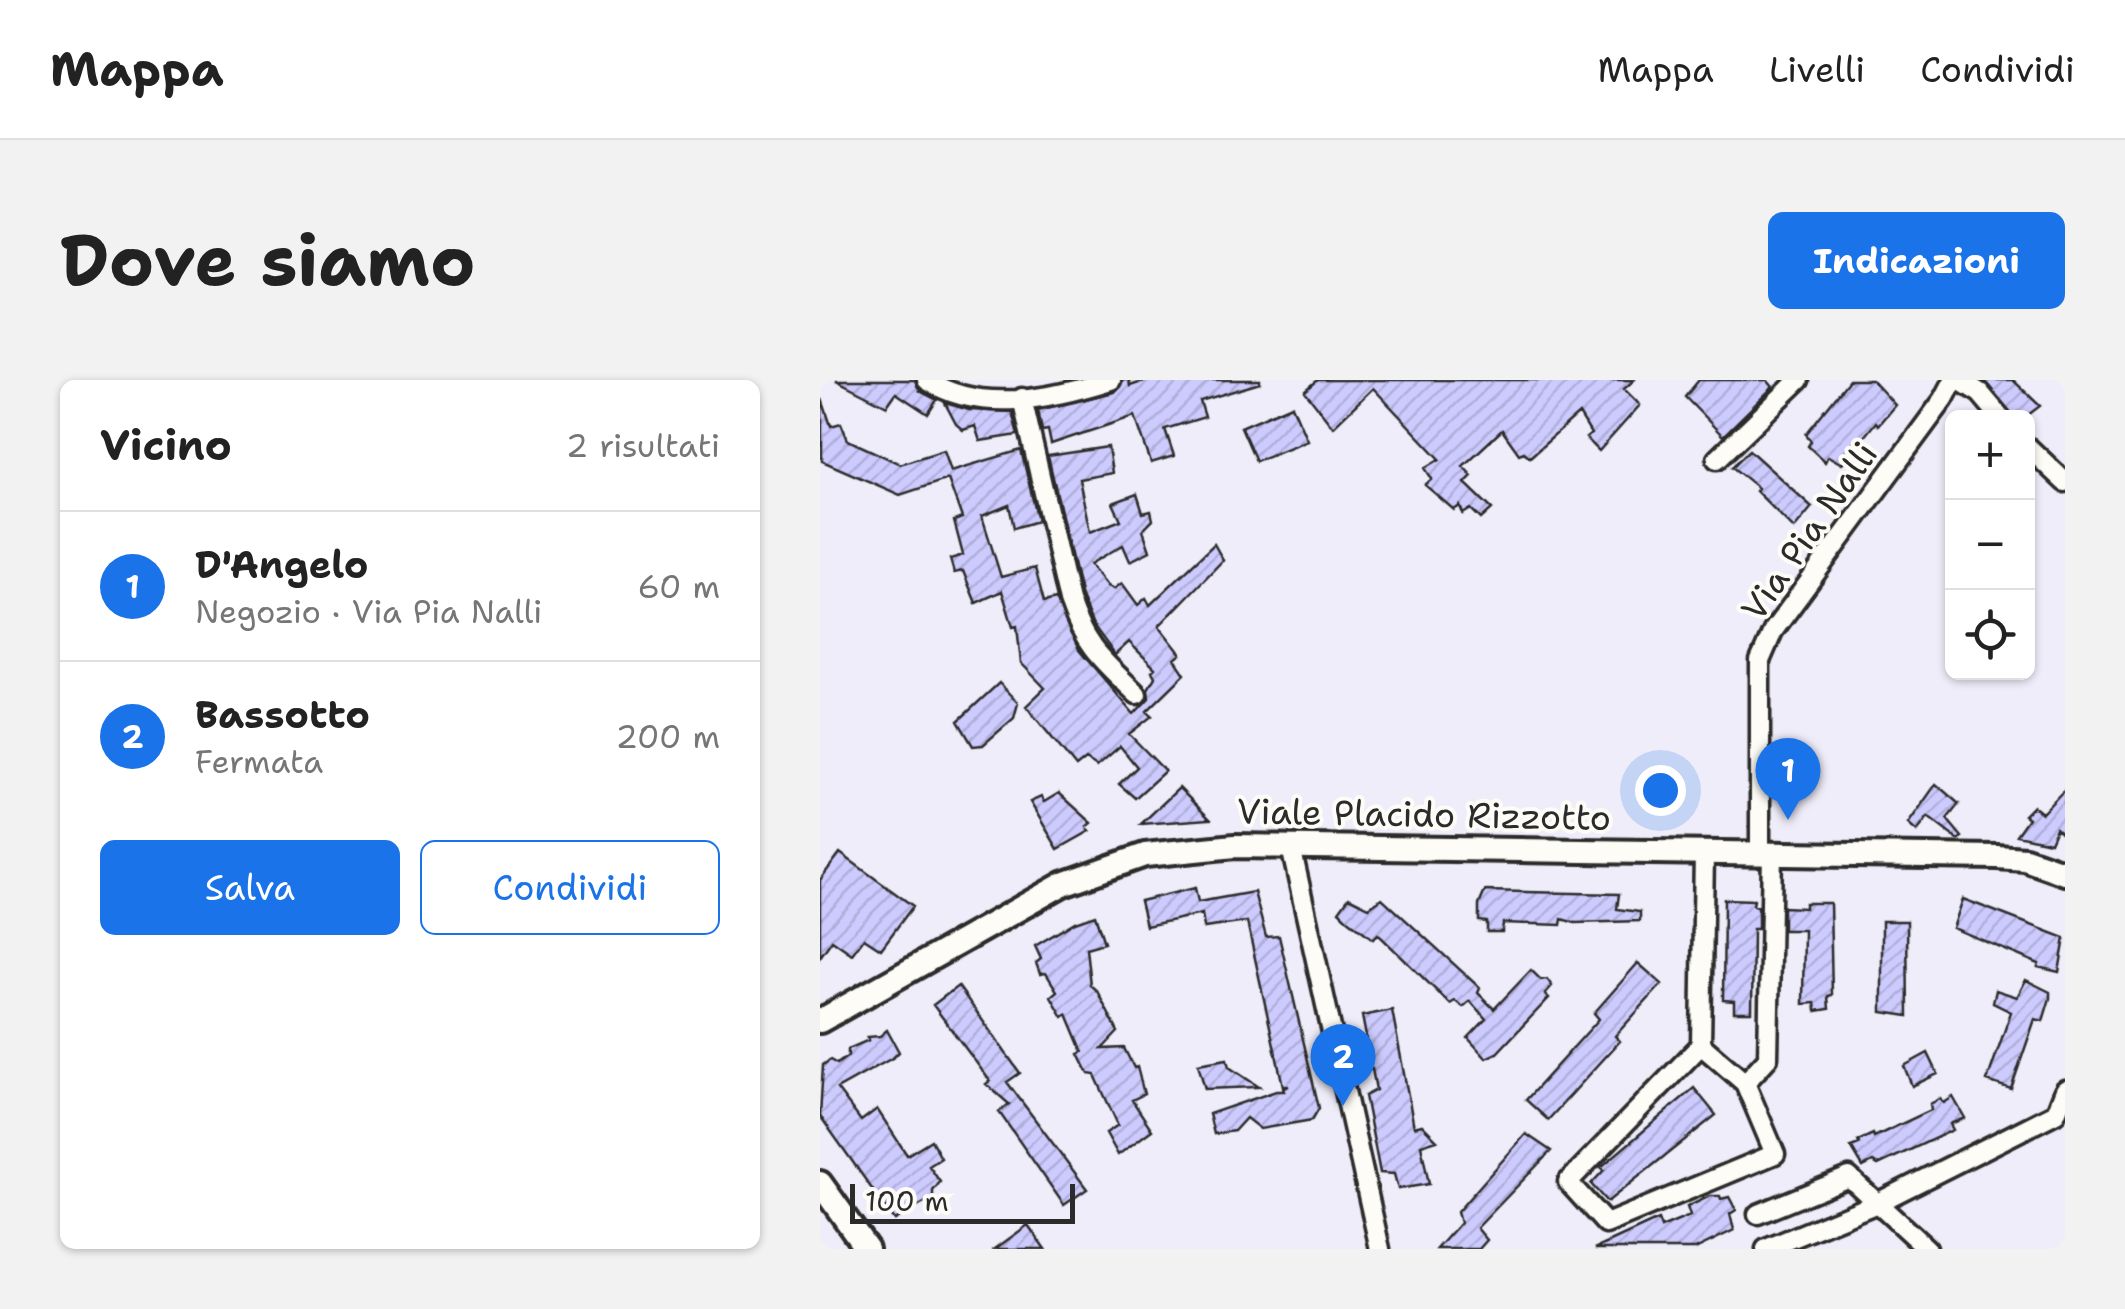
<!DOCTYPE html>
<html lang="it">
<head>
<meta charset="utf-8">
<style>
	body { margin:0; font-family:"Shantell Sans",sans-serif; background:#f2f2f2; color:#222 }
	.controls { position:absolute; right:30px; top:30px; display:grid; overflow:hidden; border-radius:15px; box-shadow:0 2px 8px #0004 }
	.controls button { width:90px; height:90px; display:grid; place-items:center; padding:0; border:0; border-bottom:2px solid #e0e0e0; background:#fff; color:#222; font:50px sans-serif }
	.scale { position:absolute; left:30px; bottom:25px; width:225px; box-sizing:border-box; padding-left:10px; border:5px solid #2b2b2b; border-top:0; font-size:28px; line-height:35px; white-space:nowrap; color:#2b2b2b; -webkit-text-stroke:8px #fdfcf7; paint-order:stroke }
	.you { position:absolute; left:840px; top:410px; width:35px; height:35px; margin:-25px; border:8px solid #fff; border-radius:50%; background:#1a73e8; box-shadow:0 0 0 15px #1a73e833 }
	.badge { display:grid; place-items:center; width:65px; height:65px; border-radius:50%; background:#1a73e8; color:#fff; font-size:32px; font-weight:700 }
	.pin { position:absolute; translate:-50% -82px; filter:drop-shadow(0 2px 5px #0008) }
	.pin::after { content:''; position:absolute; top:52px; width:35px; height:30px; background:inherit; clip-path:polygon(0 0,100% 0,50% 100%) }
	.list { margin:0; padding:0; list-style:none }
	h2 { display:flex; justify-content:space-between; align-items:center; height:130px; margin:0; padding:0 40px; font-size:42px }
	h2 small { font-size:32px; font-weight:400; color:#767676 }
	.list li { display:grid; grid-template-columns:65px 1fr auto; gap:30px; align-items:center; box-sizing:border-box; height:150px; padding:0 40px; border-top:2px solid #e0e0e0 }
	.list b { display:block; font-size:38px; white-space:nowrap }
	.list p { margin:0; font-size:32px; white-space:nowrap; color:#767676 }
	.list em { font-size:32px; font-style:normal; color:#767676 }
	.actions { display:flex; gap:20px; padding:30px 40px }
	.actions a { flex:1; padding:22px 0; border:2px solid #1a73e8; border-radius:15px; text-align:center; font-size:35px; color:#1a73e8 }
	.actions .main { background:#1a73e8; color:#fff }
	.icon { flex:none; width:55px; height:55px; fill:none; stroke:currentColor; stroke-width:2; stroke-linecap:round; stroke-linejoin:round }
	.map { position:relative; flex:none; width:1245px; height:869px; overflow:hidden; border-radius:15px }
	header { display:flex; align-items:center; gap:60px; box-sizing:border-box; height:140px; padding:0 50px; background:#fff; border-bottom:2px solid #e0e0e0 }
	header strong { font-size:48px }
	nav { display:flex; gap:55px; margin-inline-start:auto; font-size:35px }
	.intro { display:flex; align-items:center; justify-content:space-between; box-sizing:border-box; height:240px; padding:0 60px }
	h1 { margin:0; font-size:70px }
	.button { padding:25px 45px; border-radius:15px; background:#1a73e8; color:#fff; font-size:35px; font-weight:700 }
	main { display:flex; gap:60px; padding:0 60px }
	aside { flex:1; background:#fff; border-radius:15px; box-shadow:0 2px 8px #0004 }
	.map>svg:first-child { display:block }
</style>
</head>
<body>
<header>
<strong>Mappa</strong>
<nav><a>Mappa</a><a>Livelli</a><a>Condividi</a></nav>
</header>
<div class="intro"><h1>Dove siamo</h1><a class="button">Indicazioni</a></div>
<main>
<aside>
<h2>Vicino<small>2 risultati</small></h2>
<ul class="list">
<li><span class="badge">1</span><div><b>D'Angelo</b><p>Negozio · Via Pia Nalli</p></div><em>60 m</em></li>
<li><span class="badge">2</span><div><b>Bassotto</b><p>Fermata</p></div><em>200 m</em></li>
</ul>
<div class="actions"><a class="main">Salva</a><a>Condividi</a></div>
</aside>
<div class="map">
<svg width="1245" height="869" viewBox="0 0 1245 869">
	<defs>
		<pattern id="building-hatch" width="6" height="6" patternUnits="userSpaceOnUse" patternTransform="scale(2.5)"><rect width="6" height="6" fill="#cdcbfe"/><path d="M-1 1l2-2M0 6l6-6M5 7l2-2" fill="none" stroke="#b0aeda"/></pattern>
	</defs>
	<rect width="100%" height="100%" fill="#efedf9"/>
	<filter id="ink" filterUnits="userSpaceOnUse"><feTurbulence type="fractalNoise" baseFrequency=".01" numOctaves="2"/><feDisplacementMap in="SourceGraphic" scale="20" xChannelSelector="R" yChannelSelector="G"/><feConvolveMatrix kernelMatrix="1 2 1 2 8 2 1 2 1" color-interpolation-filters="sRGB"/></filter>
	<g filter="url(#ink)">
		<path fill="url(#building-hatch)" stroke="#2b2b2b" stroke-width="2.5" d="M 16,0 L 95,0 L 100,11 L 117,20 L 108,34 L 76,13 L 67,26 Z
			M 303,0 L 309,0 L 310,6 L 328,0 L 440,0 L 440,3 L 380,21 L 385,37 L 345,49 L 354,76 L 331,83 L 315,36 L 231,64 L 228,50 L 222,51 L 218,30 L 295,12 Z
			M 498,0 L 814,0 L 804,9 L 820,25 L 779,71 L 766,58 L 771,54 L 759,34 L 710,77 L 704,72 L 699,74 L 682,50 L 643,86 L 652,96 L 645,103 L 672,129 L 661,139 L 651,129 L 643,134 L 640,126 L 634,130 L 605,105 L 612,99 L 605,88 L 620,79 L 553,8 L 513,47 L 485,11 Z
			M 879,0 L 947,0 L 953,7 L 903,56 L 865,17 Z
			M 1029,0 L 1052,0 L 1075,25 L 1058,45 L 1056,42 L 1022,84 L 1008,76 L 1005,82 L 988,66 L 991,61 L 986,54 Z
			M 1163,0 L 1193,0 L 1220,26 L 1208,35 L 1193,36 Z
			M 2,19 L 11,46 L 21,43 L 28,60 L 80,84 L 124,70 L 131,91 L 201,70 L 218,141 L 194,148 L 189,125 L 162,136 L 181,197 L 215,188 L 224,222 L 236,219 L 259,270 L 314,334 L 329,318 L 328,309 L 335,297 L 332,291 L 335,288 L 309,262 L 295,275 L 273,245 L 261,217 L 228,76 L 288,67 L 292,93 L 259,99 L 270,152 L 301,140 L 293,123 L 317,114 L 323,133 L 331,131 L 333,140 L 323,150 L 330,171 L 310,181 L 303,165 L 270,184 L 288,206 L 294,209 L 302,203 L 318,225 L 326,218 L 330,225 L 394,164 L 403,180 L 339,246 L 361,274 L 355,279 L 365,294 L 327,331 L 332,336 L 309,354 L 345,391 L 315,418 L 299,404 L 317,387 L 300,366 L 277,386 L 266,379 L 256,387 L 206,326 L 225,308 L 201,283 L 197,246 L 193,247 L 182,211 L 156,223 L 143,191 L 134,193 L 130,179 L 143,175 L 134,141 L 142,138 L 128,99 L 80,115 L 2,81 Z
			M 125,23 L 149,30 L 192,32 L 198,55 L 160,61 L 155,46 L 143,50 L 136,44 Z
			M 472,25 L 487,60 L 436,81 L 421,47 Z
			M 929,70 L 992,127 L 974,149 L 936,111 L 938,108 L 912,87 Z
			M 179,303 L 198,323 L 194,338 L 163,365 L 153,366 L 138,341 Z
			M 1116,404 L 1139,424 L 1127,439 L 1142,457 L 1138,460 L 1108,437 L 1097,452 L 1088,444 Z
			M 359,408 L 390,439 L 321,444 Z
			M 1245,409 L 1245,456 L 1236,448 L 1230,462 L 1196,455 L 1208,438 L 1204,435 L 1213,426 L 1222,433 Z
			M 239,413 L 272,443 L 267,447 L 270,451 L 238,469 L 210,422 L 221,417 L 224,422 Z
			M 20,473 L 93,526 L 61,569 L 44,558 L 32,574 L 12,560 L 0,577 L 0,500 Z
			M 375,508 L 378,522 L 434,512 L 446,557 L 459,556 L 499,728 L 492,740 L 440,749 L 426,738 L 414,751 L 394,754 L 389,734 L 456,711 L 464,711 L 463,708 L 469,706 L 463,706 L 427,542 L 384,548 L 382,534 L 326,546 L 320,521 Z
			M 665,511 L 799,514 L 797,529 L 820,532 L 820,541 L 755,543 L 742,539 L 741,545 L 683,543 L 682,552 L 667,552 L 667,542 L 659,541 L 659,525 Z
			M 529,517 L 549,527 L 562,518 L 660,608 L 658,613 L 674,629 L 711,590 L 721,600 L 727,599 L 732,606 L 725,614 L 729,618 L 677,673 L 666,678 L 648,658 L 666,639 L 650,621 L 643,627 L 635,621 L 630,624 L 558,554 L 553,559 L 527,539 L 519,531 Z
			M 904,519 L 934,520 L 933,525 L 938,526 L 938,549 L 933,549 L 932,632 L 914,632 L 914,621 L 903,620 Z
			M 1143,519 L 1245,558 L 1239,592 L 1218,587 L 1219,584 L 1133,548 Z
			M 985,523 L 1010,523 L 1012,615 L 1008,616 L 1009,629 L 996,631 L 995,623 L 983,624 L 984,550 L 963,550 L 963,527 L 985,528 Z
			M 275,535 L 284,563 L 266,568 L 270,605 L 277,611 L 298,652 L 282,669 L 304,668 L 314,688 L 317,687 L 324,714 L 312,720 L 332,750 L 298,775 L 286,753 L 298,745 L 275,695 L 269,694 L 259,674 L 263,672 L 247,634 L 243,637 L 231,616 L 237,611 L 226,593 L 220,594 L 216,583 L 221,579 L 215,566 L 255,542 Z
			M 1062,541 L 1087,541 L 1088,636 L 1062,632 Z
			M 818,583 L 842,604 L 795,656 L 800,661 L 728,740 L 706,720 L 779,639 L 774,633 Z
			M 1206,600 L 1230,612 L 1230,618 L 1223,641 L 1215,639 L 1191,709 L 1167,701 L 1191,632 L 1173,623 L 1176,610 L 1197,617 Z
			M 138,606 L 200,693 L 187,702 L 267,809 L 244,825 L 179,732 L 189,724 L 166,704 L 170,701 L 113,625 Z
			M 572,630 L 594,747 L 602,745 L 617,760 L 601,765 L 609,804 L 578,809 L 574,794 L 560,793 L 545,716 L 556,710 L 552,689 L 538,693 L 535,672 L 548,667 L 542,636 Z
			M 67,650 L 79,672 L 74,677 L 17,709 L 41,741 L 57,729 L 87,775 L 111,760 L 121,778 L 109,786 L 120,802 L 113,811 L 113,818 L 74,840 L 0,736 L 3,685 L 10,680 L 17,684 L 28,676 L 28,669 L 49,660 L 47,657 L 60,656 Z
			M 1108,673 L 1118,694 L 1092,706 L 1084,686 Z
			M 407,679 L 409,687 L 439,707 L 385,709 L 378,684 Z
			M 874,708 L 896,735 L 787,822 L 771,804 L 784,790 L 781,787 Z
			M 1133,717 L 1145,738 L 1130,744 L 1133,750 L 1058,785 L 1053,782 L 1043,787 L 1031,767 L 1039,764 L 1038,761 L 1053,754 L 1054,757 L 1111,730 L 1110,724 L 1120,719 L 1124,723 Z
			M 706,754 L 731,771 L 657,848 L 667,860 L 659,869 L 617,869 L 640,843 L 637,832 Z
			M 890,816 L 900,816 L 901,819 L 909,817 L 916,830 L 910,834 L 914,850 L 875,869 L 775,869 L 838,840 L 841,848 L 870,836 L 867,827 Z
			M 208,845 L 225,869 L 175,869 Z"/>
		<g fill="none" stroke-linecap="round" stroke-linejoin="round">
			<defs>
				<path id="minor" d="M 107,0 C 160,35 234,18 291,0
					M 1139,0 L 1160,13 L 1181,38
					M 202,18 L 249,221 C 265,268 283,281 317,314
					M 1208,67 L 1245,102
					M 897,79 L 979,0
					M 471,467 L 560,869
					M 940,473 L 940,281 L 953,251 L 1124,19 L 1134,0
					M 881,665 L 748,802 L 786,844 L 955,774 L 925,703 L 881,665 L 884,473
					M 925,703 L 948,678 L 952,473
					M 938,834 L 1029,797 L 1107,869
					M 946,869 L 1055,824 L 1236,733 L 1245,710"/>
				<path id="tertiary" d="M 0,641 L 243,504 L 325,475 L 415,466 L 1177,477 L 1205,479 L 1245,493
					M 0,803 L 47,869"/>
			</defs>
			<use href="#minor" stroke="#2b2b2b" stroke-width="25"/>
			<use href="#tertiary" stroke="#2b2b2b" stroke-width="30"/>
			<use href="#minor" stroke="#fdfcf7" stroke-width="18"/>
			<use href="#tertiary" stroke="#fdfcf7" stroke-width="22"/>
		</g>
	</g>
	<g text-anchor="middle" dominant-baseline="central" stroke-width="8" stroke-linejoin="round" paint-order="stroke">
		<g font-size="35" fill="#2b2b2b" stroke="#fdfcf7">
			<text transform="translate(989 151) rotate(-55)">Via Pia Nalli</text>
			<text transform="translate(604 434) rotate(1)">Viale Placido Rizzotto</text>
		</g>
	</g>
</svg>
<div class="controls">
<button>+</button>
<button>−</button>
<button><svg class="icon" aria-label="locate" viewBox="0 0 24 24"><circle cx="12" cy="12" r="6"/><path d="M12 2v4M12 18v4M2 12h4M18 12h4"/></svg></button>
</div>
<div class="scale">100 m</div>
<div class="you"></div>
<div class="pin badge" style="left:968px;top:440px">1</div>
<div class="pin badge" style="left:523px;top:726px">2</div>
</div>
</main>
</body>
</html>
